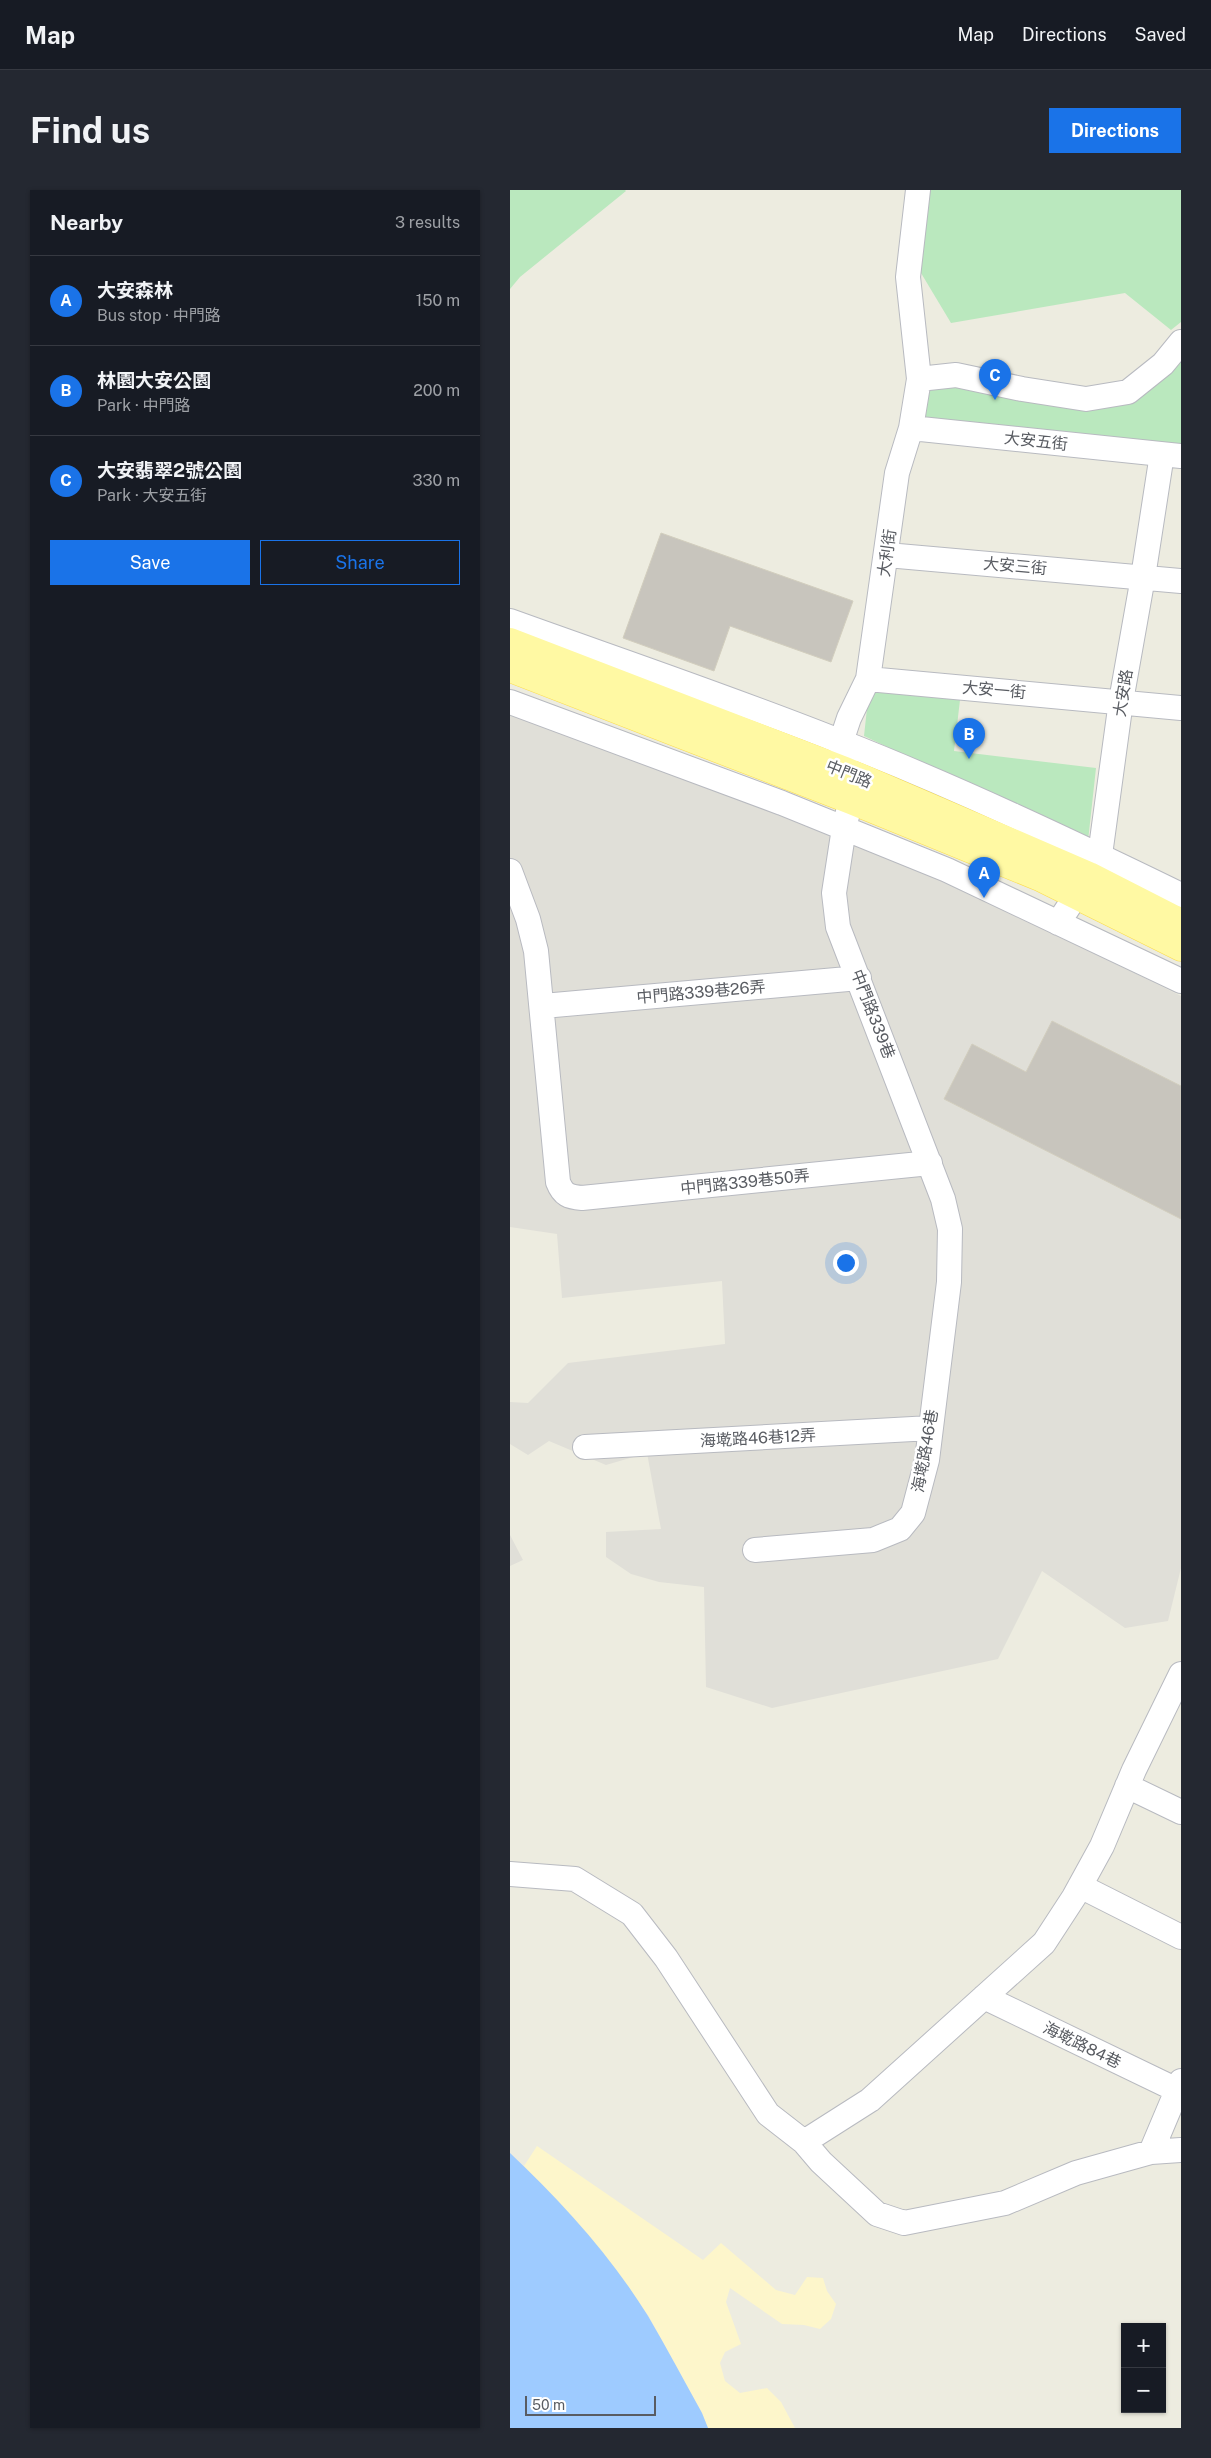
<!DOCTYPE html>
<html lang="en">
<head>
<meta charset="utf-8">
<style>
	body { margin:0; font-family:"Public Sans","Noto Sans TC",sans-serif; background:#242831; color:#f1f3f6 }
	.controls { position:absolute; right:15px; bottom:15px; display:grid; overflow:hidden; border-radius:0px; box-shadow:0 1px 4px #0004 }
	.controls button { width:45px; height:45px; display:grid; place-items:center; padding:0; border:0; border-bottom:1px solid #363941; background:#171b24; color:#f1f3f6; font:25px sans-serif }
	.scale { position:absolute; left:15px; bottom:12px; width:131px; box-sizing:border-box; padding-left:5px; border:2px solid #595c62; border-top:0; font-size:14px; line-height:18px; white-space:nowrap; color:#595c62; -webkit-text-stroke:4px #fff; paint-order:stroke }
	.you { position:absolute; left:335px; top:1072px; width:18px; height:18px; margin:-12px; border:4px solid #fff; border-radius:50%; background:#1a73e8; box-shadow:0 0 0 8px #1a73e833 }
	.badge { display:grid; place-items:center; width:32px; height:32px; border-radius:50%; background:#1a73e8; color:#fff; font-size:16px; font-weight:700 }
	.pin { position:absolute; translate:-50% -41px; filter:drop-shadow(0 1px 2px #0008) }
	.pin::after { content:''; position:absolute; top:26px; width:18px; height:15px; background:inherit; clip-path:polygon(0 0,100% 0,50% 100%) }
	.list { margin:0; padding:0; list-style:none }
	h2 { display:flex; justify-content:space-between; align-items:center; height:65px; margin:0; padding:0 20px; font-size:21px }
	h2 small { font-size:16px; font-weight:400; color:#9ea1a6 }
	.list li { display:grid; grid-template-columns:32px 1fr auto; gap:15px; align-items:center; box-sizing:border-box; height:90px; padding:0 20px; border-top:1px solid #363941 }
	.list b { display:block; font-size:19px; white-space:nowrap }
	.list p { margin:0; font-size:16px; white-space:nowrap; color:#9ea1a6 }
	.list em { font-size:16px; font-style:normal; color:#9ea1a6 }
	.actions { display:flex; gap:10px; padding:15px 20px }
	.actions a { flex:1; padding:11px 0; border:1px solid #1a73e8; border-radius:0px; text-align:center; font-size:18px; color:#1a73e8 }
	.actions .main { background:#1a73e8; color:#fff }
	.map { position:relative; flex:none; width:671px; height:2238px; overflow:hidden; border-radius:0px }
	header { display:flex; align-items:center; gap:30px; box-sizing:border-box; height:70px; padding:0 25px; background:#171b24; border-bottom:1px solid #363941 }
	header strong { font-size:24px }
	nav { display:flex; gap:28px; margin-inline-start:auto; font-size:18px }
	.intro { display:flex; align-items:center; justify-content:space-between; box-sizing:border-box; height:120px; padding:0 30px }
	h1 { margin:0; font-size:35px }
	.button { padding:12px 22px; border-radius:0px; background:#1a73e8; color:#fff; font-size:18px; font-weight:700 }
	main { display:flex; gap:30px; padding:0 30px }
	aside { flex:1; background:#171b24; border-radius:0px; box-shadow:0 1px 4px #0004 }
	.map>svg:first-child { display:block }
</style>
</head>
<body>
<header>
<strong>Map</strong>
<nav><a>Map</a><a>Directions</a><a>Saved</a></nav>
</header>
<div class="intro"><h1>Find us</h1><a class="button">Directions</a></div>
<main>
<aside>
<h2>Nearby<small>3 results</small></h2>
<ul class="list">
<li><span class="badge">A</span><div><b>大安森林</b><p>Bus stop · 中門路</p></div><em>150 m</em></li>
<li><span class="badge">B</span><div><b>林園大安公園</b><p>Park · 中門路</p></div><em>200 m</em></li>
<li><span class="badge">C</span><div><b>大安翡翠2號公園</b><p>Park · 大安五街</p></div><em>330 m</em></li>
</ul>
<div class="actions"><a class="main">Save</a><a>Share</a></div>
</aside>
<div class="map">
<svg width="671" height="2238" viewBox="0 0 671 2238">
	<rect width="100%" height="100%" fill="#edece0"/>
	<path fill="#e0dfd8" d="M 0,524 L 360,653 L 671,806 L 671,1378 L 658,1431 L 615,1438 L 532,1381 L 488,1469 L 262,1518 L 196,1497 L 194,1397 L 149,1392 L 121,1384 L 96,1367 L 96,1342 L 151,1339 L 137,1263 L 96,1275 L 39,1251 L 18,1265 L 0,1254 L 0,1212 L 18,1213 L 58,1173 L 215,1154 L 212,1091 L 52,1108 L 47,1044 L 0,1037 Z
		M 0,1345 L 13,1370 L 0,1376 Z"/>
	<path fill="#bae8be" d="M 0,0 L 115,0 L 116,1 L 10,87 L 0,99 Z
		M 413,0 L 671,0 L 671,132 L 661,140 L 615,103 L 441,133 L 402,68 Z
		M 671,162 L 671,258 L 409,232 L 414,193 L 576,213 Z
		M 359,500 L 450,510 L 444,561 L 586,578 L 578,651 L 354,546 Z"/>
	<path fill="#fdf6cb" d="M 27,1956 L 193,2070 L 211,2053 L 266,2100 L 285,2105 L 297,2087 L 313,2088 L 317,2101 L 326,2114 L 321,2129 L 310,2139 L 294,2135 L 272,2134 L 220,2098 L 216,2112 L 231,2154 L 215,2162 L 210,2173 L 215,2191 L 230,2203 L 257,2198 L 271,2212 L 285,2238 L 198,2238 L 192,2223 L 138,2125 L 109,2086 L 47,2011 L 14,1976 Z"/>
	<path fill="#9ecbff" d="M 0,1963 C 51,2011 101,2066 138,2126 C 157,2158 174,2191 192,2223 L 198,2238 L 0,2238 Z"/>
	<path fill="#c8c5bd" stroke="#d2cebe" d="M 151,343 L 343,411 L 321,472 L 220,436 L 204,481 L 113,448 Z
		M 542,831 L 671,896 L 671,1029 L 434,909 L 462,854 L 516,882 Z"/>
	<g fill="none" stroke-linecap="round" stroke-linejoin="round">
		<defs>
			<path id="minor" d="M 409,189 L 446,185 L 512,199 L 576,209 L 618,202 L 653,174 L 671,152
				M 401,238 L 671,266
				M 377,365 L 671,391
				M 0,431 C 111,471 224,509 334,553 C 448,598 560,651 671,705
				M 358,489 L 671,518
				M 0,512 L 272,613 L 437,680 L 671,791
				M 0,681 L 18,729 L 26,761 L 48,992 C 53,1005 59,1007 72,1008 L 420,973
				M 548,733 L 579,686 L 590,665 L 611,511 L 633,387 L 652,264
				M 33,816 L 349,788
				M 75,1257 L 421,1238
				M 245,1360 L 363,1350 L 390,1339 L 403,1323 L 417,1270 L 439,1092 L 440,1039 L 433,1009 L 328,737 L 324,703 L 334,638 L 341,610 L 331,552 L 339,528 L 358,489 L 387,283 L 401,238 L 409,189 L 398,87 L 408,0
				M 617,1596 L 671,1622
				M 0,1684 L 65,1689 L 122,1724 L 156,1768 L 258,1924 L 294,1952 L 311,1972 L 367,2024 L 394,2033 L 495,2013 L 566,1983 L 641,1962 L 671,1960
				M 570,1696 L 671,1747
				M 474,1807 L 671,1902
				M 294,1952 L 360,1910 L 534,1753 L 564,1707 L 592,1656 L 624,1580 L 671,1484
				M 641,1962 L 671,1891"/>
			<path id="major" d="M 0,452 L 335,581 L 579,686 L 671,733
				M 0,478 L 341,610 L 530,687 L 671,757"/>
		</defs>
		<use href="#minor" stroke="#b8bac0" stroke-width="26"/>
		<use href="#major" stroke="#fcdc4a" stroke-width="29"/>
		<use href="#minor" stroke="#fff" stroke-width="24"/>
		<use href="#major" stroke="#fff9a3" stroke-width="28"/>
	</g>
	<g text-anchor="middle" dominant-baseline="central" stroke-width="5" stroke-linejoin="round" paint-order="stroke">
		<g font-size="16" fill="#595c62" stroke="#fff">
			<text transform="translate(526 251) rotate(6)">大安五街</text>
			<text transform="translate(377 363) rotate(-82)">大利街</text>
			<text transform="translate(505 376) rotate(5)">大安三街</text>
			<text transform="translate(484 500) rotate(5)">大安一街</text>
			<text transform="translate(613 503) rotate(-81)">大安路</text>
			<text transform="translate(339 584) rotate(22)">中門路</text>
			<text transform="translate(191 802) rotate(-5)">中門路339巷26弄</text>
			<text transform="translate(363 824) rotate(69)">中門路339巷</text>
			<text transform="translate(235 992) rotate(-6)">中門路339巷50弄</text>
			<text transform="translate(248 1248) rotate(-3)">海墘路46巷12弄</text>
			<text transform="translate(415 1261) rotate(-80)">海墘路46巷</text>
			<text transform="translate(572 1855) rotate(26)">海墘路84巷</text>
		</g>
	</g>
</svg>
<div class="controls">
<button>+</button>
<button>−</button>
</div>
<div class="scale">50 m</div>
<div class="you"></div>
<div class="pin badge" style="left:474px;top:708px">A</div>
<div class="pin badge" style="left:459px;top:569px">B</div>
<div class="pin badge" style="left:485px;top:210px">C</div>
</div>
</main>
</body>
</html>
